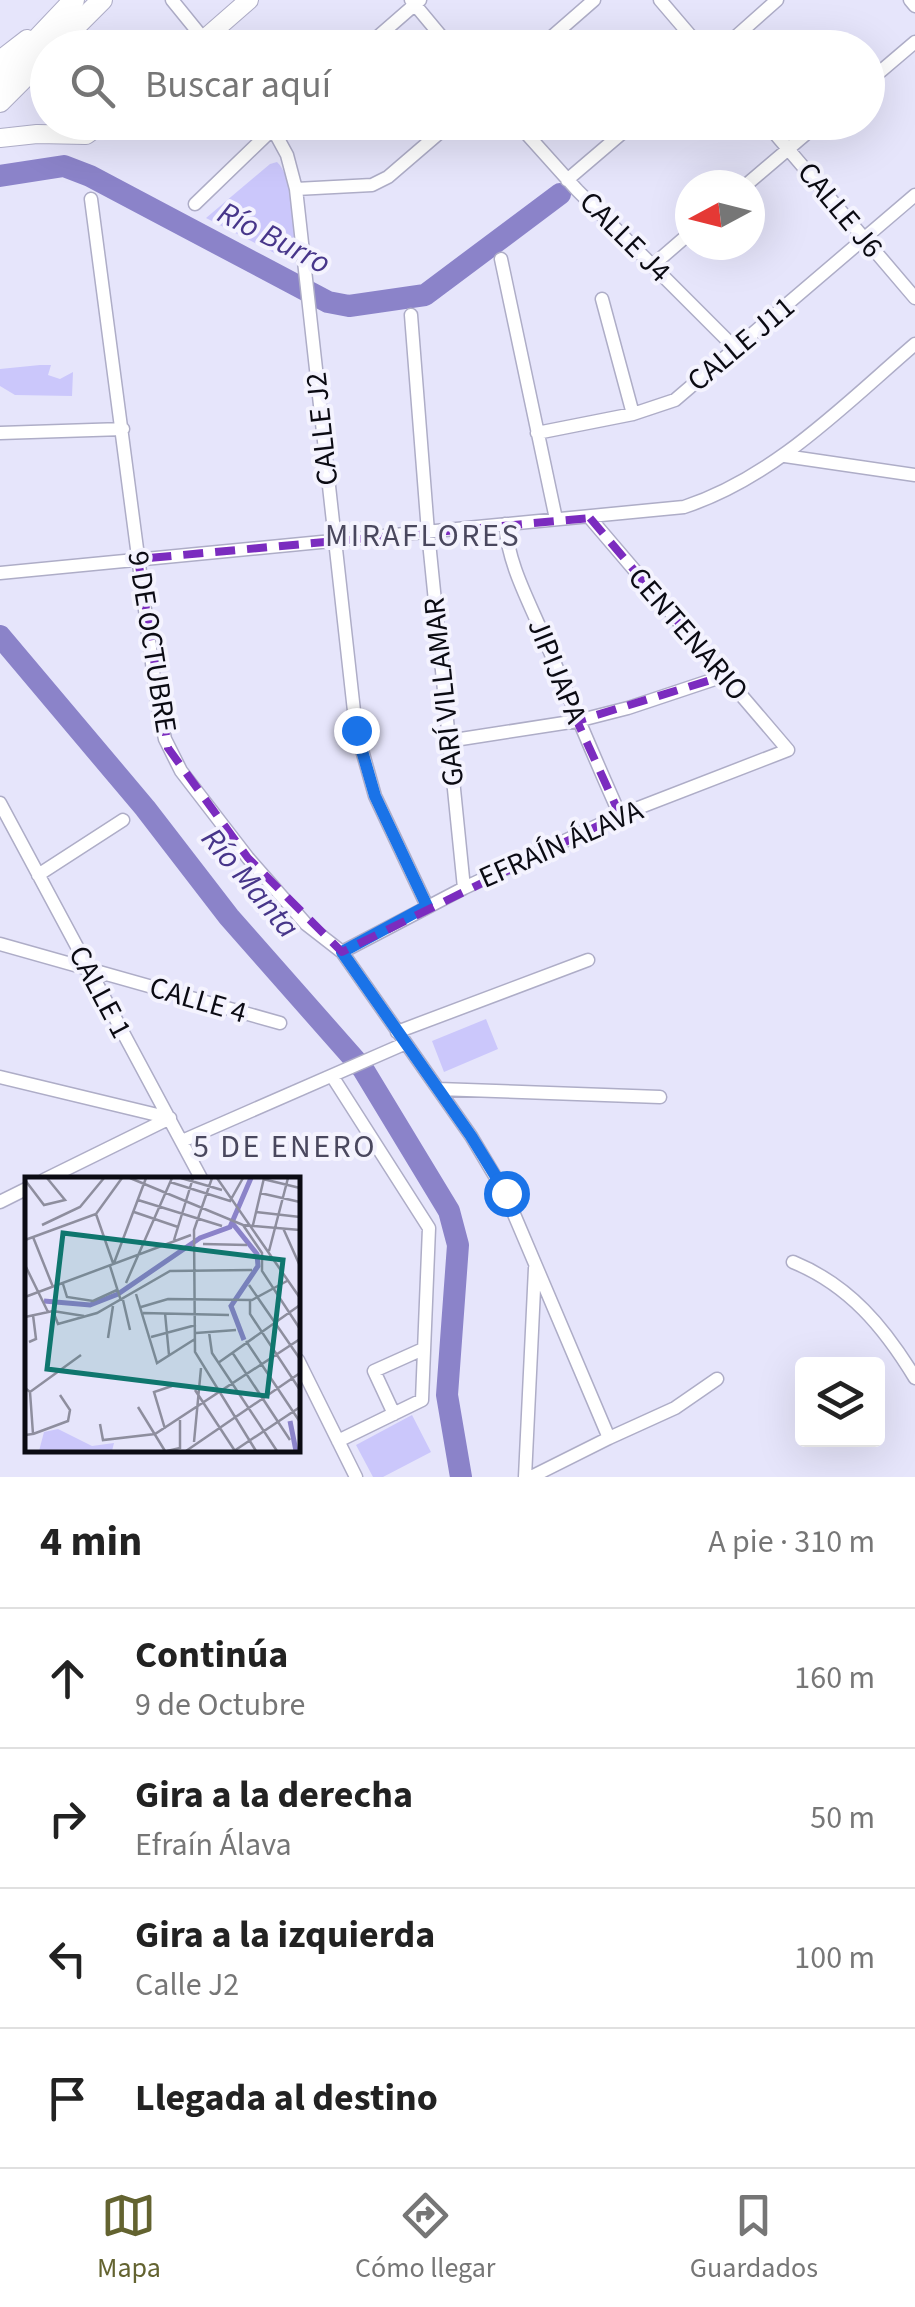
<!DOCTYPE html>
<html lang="es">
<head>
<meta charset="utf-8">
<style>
	body { margin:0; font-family:"Source Sans 3",sans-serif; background:#f2f2f2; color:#222 }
	.controls { position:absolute; right:30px; bottom:30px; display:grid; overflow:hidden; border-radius:10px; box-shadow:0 10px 40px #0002 }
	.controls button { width:90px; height:90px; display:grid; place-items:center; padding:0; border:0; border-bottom:2px solid #e0e0e0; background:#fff; color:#222; font:50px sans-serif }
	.compass { position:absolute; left:675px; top:170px; width:90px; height:90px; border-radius:50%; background:#fff; box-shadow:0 10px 40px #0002; rotate:263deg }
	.stop { position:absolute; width:30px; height:30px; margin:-22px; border:8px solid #1a73e8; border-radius:50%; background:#fff }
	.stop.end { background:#1a73e8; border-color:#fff; box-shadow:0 2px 10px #0008 }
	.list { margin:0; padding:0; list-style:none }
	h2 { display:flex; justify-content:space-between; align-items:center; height:130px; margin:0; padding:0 40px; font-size:42px }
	h2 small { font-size:32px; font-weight:400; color:#767676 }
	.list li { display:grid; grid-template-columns:65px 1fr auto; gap:30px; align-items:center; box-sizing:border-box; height:140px; padding:0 40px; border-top:2px solid #e0e0e0 }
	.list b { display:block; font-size:38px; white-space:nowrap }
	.list p { margin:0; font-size:32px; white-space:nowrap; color:#767676 }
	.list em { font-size:32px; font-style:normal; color:#767676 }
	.icon { flex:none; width:55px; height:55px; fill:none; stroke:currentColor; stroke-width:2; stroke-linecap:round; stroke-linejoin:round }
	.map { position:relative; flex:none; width:915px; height:1477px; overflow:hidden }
	.search { position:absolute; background:#fff; box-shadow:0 10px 40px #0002; left:30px; right:30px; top:30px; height:110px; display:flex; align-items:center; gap:25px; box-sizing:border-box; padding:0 35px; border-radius:55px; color:#767676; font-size:38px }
	.sheet { height:690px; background:#fff }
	nav { display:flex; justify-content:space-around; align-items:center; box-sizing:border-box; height:140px; border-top:2px solid #e0e0e0; background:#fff; font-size:28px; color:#767676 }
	nav a { display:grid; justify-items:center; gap:5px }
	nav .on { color:#636330 }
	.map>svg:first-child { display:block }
</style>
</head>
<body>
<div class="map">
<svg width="915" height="1477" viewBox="0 0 915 1477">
	<rect width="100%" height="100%" fill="#e6e5fb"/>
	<path fill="#cbc7fb" d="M 277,162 C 293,176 295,230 299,252 L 293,260 L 288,260 L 206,218 L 270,164 Z
		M 40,365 L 51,365 L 48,375 L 60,379 L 73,372 L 72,396 L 15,395 L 0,386 L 0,369 Z
		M 486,1019 L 498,1049 L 444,1072 L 432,1041 Z
		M 412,1415 L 431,1452 L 383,1477 L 373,1477 L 356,1445 Z"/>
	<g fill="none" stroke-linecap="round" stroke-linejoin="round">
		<path stroke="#8b83c9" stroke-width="22" d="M 0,176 L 64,166 L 90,176 L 328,302 L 349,306 L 425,295 L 560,194
			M 0,636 L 145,808 L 229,917 L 363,1069 L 449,1211 L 458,1245 L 447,1395 L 461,1477"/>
		<defs>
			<path id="street" d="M 172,0 L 211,48
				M 411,0 L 451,48
				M 660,0 L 701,48
				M 910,0 L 915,6
				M 365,48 L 420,0
				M 539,48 L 594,0
				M 723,48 L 777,0
				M 868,82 L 915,42
				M 269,122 L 287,155 L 296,189 L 356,729 L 375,796 L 427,906
				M 516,122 L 577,190 L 736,349
				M 765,122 L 915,298
				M 567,180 L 635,122
				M 746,185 L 820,122
				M 296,189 L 372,185 L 388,177 L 452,122
				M 91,199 L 157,701 L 165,739 L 181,771 L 248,858 L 306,924 L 342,952 L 471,1136 L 505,1193 L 609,1438 L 531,1477
				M 195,204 L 278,124
				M 501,259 L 556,519
				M 653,265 L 690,233
				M 602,299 L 633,414
				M 411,315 L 428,532 L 464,888
				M 0,433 L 123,429
				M 537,433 L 633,414 L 675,400 L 915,195
				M 785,456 L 915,475
				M 505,524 C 509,566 527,597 543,635 C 568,695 593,755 620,815
				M 0,573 L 684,507 C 775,477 844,405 915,344
				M 448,741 L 577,721 L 628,708 L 724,676
				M 0,803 L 202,1180
				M 38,875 L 123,820
				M 0,944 L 280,1023
				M 342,952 L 464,888 L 620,815 L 788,750 L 590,518
				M 397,1032 L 588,960
				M 332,1076 L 429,1228 L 422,1400 L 338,1441
				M 0,1077 L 170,1118
				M 438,1089 L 660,1097
				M 182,1141 L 404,1044
				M 44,1180 L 170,1118
				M 0,1202 L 28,1188
				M 793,1262 C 849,1285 884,1327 915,1378
				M 298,1360 L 356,1477
				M 394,1414 L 374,1371 L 423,1349
				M 609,1438 L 675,1408 L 717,1379
				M 525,1477 L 535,1268"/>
			<path id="secondary" d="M 194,48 L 249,0
				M 0,60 L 27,39
				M 0,138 L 37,134 L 86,135 L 105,122"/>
			<path id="primary" d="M 54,48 L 102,0
				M 0,78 L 74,0
				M 0,102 L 48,54"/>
		</defs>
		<use href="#street" stroke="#aeadc7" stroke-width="15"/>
		<use href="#secondary" stroke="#aeadc7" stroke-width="20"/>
		<use href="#primary" stroke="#aeadc7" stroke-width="22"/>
		<use href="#street" stroke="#fff" stroke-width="12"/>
		<use href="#secondary" stroke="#fff" stroke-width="18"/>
		<use href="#primary" stroke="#fff" stroke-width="20"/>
	</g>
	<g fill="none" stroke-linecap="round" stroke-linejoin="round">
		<path stroke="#1a73e8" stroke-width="12" d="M 356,730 L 375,796 L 427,906 L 342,952 L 471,1136 L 506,1193"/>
	</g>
	<path fill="none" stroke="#7b2cbf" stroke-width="8" stroke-dasharray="20 12" stroke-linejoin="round" d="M 590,518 L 724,676 L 577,721 L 620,815 L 342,952 L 248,858 L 168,748 L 138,559 Z"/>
	<g text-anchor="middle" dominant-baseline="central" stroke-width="8" stroke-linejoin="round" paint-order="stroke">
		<g font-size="30" fill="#0b0b13" stroke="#f4f3fe">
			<text transform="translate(840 210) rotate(50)">CALLE J6</text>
			<text transform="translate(625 237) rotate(45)">CALLE J4</text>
			<text transform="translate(741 344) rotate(-40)">CALLE J11</text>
			<text transform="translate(322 429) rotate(-96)">CALLE J2</text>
			<text transform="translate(688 634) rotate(49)">CENTENARIO</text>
			<text transform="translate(152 642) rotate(81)">9 DE OCTUBRE</text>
			<text transform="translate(557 671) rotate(68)">JIPIJAPA</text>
			<text transform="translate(444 692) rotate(-96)">GARÍ VILLAMAR</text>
			<text transform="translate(561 844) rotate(-24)">EFRAÍN ÁLAVA</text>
			<text transform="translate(100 992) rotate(62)">CALLE 1</text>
			<text transform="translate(198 1000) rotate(16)">CALLE 4</text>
		</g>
		<g font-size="32" font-style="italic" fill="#47368a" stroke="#f4f3fe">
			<text transform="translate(274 238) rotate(27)">Río Burro</text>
			<text transform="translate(250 883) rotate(50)">Río Manta</text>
		</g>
		<g font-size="32" letter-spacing="2.5" fill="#4a485e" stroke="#f4f3fe">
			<text x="423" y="536">MIRAFLORES</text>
			<text x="285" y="1147">5 DE ENERO</text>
		</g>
	</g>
	<g transform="translate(25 1177)">
		<rect width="275" height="275" fill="#e6e5fb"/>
		<path d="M 33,252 L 67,269 L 89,266 L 87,274 L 14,274 L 19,255 Z" fill="#cbc7fb"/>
		<path fill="none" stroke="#8b83c9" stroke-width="5" d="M 208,47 L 232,77 L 233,89 L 206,129 L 219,163M 19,124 L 65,128 L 93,117 L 175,61 L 205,50 L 226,1M 265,244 L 271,274"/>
		<path fill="none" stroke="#8e8e9e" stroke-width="2.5" d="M 105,1 L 218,48 L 275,53M 156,1 L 197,13M 187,1 L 169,53 L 170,175 L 231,274M 192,1 L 275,121M 238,2 L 275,11M 0,3 L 19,28 L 40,23 L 22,1M 145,5 L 205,24 L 218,1M 235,16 L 275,25M 113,23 L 197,49M 109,35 L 153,50M 231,35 L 275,40M 71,37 L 88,86M 17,48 L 55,30 L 79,1M 218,48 L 237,76 L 237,94 L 275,152M 228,48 L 239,1M 258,51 L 275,89M 8,60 L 28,110M 0,63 L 71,37 L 97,1M 149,63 L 168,1M 178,67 L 222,68M 244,74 L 263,1M 89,86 L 121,1M 0,88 L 23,135M 85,89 L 96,124M 101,106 L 147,1M 38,107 L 42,120 L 68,124 L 92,113M 224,108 L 275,182M 111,117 L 132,186 L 170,162M 0,120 L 166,58M 98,123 L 105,153M 225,123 L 225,137 L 275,213M 116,130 L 143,122 L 227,123 L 262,104M 28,134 L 33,147 L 72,136 L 145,94 L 227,93M 118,136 L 204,138M 140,136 L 144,178M 0,140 L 28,134 L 59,139M 184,155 L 187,176 L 252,274M 171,156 L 211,153M 126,160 L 171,148M 83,161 L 88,129M 221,164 L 275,245M 4,165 L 11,162 L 8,138M 207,175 L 265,263M 193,186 L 275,128M 0,211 L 5,215 L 56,178M 170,213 L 210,274M 113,230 L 140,274M 75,247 L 78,263 L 130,257 L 275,162M 140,252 L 129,215 L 147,209M 8,257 L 43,244 L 45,233 L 35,218M 0,258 L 8,257 L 5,215M 169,265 L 176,191M 142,274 L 155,271 L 155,243M 161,274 L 275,196M 209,274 L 275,230"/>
		<path fill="#0f766e" fill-opacity="0.15" stroke="#0f766e" stroke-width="5" d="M 38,56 L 258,83 L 242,219 L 22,192 Z"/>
		<rect width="275" height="275" fill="none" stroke="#0b0b13" stroke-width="5"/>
	</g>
</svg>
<div class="controls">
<button><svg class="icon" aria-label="layers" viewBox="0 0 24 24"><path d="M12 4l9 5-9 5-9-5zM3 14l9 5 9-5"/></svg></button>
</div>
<svg class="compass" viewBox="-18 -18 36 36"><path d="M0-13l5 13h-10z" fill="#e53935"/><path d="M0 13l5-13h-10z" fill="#767676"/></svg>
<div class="stop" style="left:506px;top:1193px"></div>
<div class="stop end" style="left:356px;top:730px"></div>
<div class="search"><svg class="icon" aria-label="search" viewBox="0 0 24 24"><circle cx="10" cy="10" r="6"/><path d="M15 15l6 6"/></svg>Buscar aquí</div>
</div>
<section class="sheet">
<h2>4 min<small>A pie · 310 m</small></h2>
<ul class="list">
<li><svg class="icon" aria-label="ahead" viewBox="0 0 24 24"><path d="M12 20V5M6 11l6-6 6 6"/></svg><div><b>Continúa</b><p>9 de Octubre</p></div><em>160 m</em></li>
<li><svg class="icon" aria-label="right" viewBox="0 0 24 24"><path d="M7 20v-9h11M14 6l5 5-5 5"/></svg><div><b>Gira a la derecha</b><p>Efraín Álava</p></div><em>50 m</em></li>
<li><svg class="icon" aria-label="left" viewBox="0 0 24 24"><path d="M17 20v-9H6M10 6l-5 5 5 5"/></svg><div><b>Gira a la izquierda</b><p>Calle J2</p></div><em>100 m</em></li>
<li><svg class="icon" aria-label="arrive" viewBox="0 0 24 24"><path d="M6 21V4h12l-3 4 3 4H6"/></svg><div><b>Llegada al destino</b></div></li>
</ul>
</section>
<nav>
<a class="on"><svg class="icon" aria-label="map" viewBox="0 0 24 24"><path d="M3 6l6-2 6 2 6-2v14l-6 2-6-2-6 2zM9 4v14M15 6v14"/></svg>Mapa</a>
<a><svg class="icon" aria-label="directions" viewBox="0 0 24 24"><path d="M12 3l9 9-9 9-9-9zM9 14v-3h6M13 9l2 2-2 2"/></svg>Cómo llegar</a>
<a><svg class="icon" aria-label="saved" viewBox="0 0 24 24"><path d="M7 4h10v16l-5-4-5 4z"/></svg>Guardados</a>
</nav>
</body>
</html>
